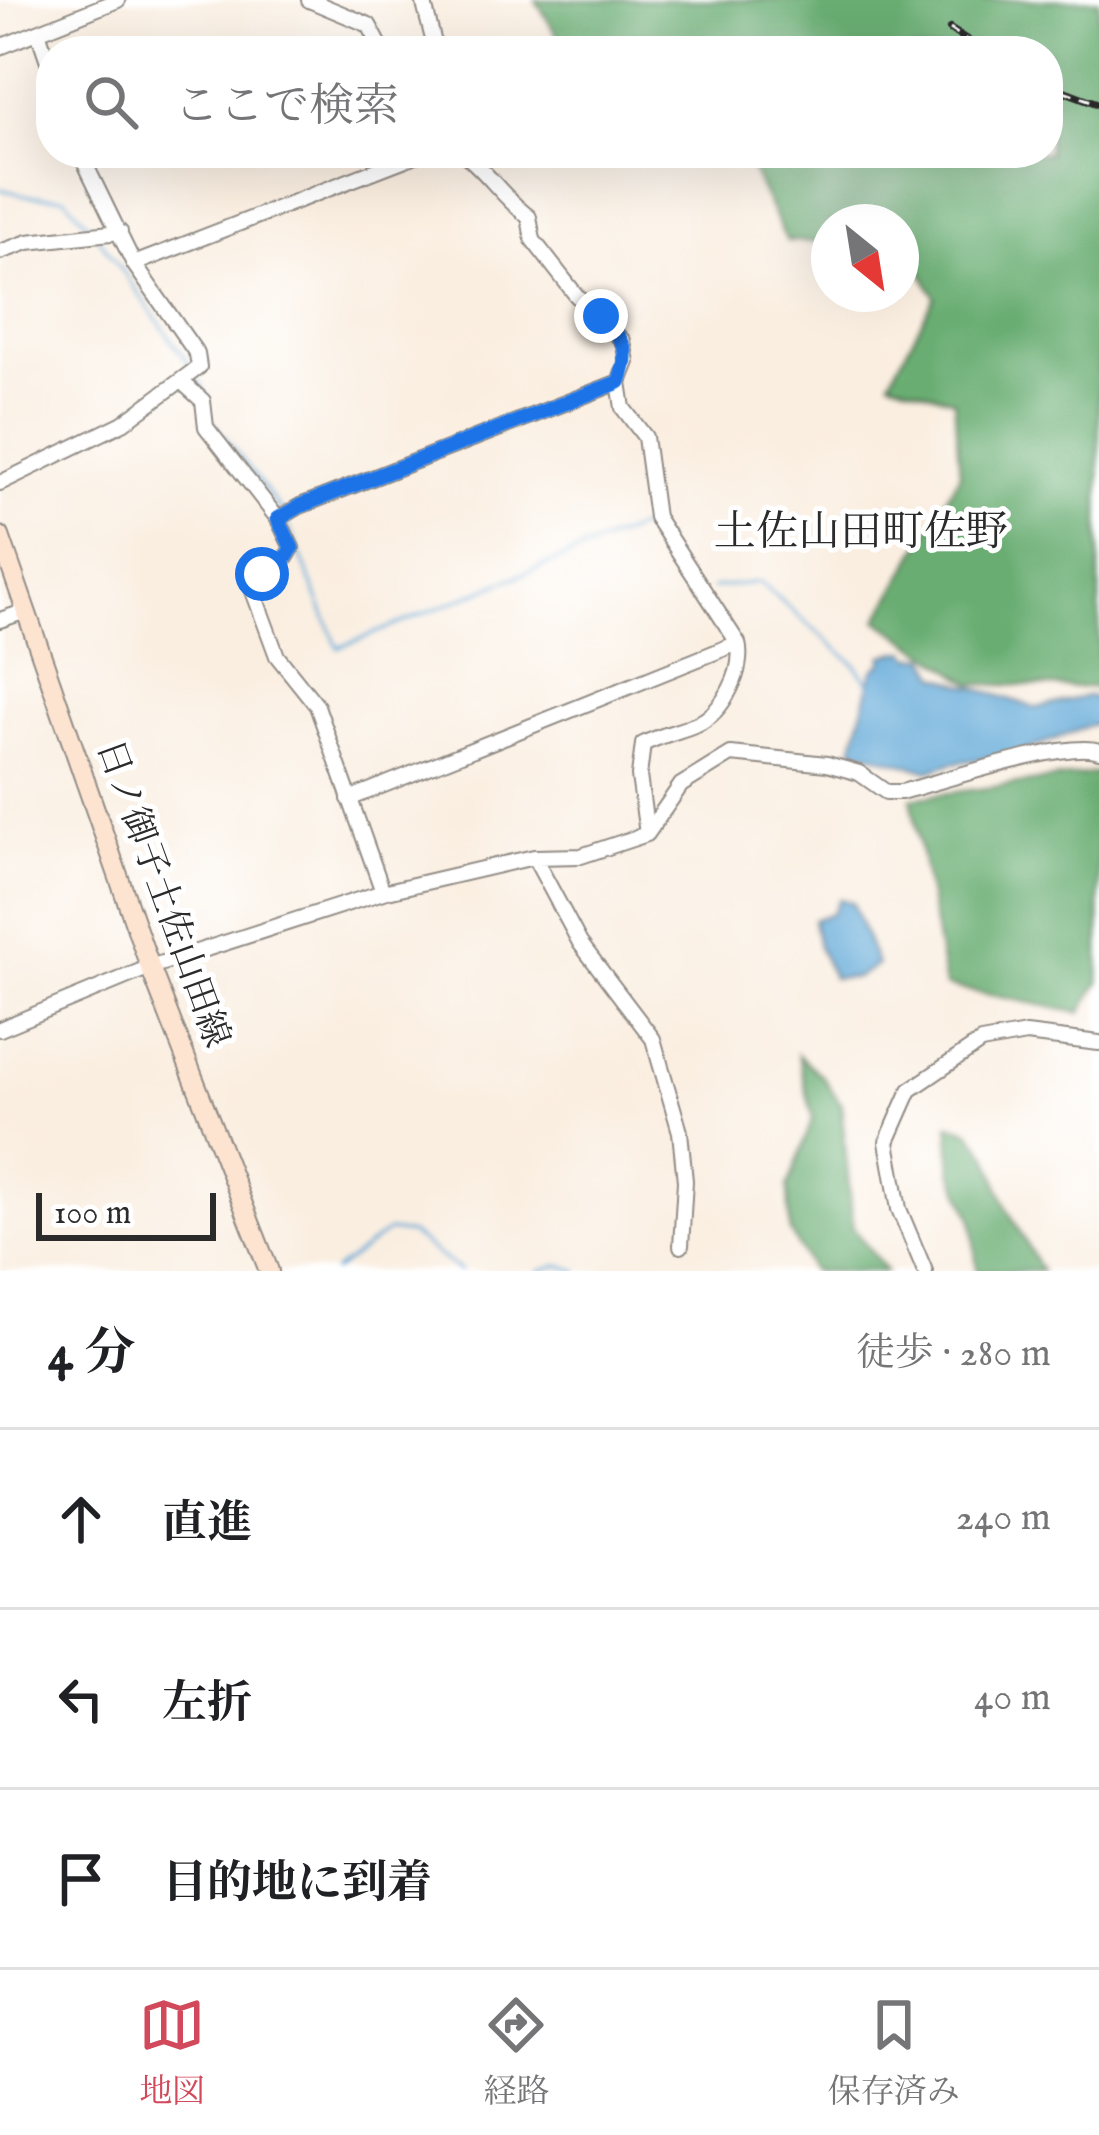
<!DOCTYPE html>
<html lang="ja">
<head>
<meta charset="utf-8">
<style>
	body { margin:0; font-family:"IM FELL English","Noto Serif JP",serif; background:#f6f6f6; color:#202124 }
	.compass { position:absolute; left:811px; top:204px; width:108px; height:108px; border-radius:50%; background:#fff; box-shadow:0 12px 48px #0002; rotate:150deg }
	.scale { position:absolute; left:36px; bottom:30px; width:180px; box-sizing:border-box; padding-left:12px; border:6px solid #2b2b2b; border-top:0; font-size:33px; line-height:42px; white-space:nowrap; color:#2b2b2b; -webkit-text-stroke:9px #fff; paint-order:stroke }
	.stop { position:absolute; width:36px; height:36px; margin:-27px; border:9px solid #1a73e8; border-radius:50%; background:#fff }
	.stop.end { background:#1a73e8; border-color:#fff; box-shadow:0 3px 12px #0008 }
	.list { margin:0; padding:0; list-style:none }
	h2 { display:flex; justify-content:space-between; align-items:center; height:156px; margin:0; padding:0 48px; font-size:51px }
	h2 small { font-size:39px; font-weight:400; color:#757577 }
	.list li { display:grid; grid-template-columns:78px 1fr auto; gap:36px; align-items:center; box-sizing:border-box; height:180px; padding:0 48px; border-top:3px solid #e0e0e0 }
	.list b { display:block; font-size:45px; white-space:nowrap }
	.list em { font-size:39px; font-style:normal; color:#757577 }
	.icon { flex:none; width:66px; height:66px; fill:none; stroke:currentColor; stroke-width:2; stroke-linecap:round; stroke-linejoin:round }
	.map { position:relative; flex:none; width:1099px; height:1271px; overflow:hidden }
	.search { position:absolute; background:#fff; box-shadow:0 12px 48px #0002; left:36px; right:36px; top:36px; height:132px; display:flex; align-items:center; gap:30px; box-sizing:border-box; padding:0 42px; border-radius:48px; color:#757577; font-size:45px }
	.sheet { height:696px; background:#fff }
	nav { display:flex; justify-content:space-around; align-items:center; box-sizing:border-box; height:168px; border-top:3px solid #e0e0e0; background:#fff; font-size:33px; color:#757577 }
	nav a { display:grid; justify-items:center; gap:6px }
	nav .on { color:#d1495b }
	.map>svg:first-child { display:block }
</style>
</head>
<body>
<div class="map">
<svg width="1099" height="1271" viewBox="0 0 1099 1271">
	<rect width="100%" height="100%" fill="#fff"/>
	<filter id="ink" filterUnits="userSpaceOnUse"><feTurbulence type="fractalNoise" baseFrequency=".00833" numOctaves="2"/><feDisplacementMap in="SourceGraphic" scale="24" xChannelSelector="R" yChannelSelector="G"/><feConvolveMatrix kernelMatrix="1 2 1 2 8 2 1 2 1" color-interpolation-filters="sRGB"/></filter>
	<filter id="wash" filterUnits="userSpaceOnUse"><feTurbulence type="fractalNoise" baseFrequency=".004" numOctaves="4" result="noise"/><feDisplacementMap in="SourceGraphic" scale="48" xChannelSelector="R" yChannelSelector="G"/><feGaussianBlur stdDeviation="2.7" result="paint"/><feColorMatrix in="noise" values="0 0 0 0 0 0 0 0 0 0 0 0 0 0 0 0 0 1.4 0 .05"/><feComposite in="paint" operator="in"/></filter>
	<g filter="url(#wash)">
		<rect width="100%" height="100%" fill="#faeee0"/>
		<path fill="#69ad72" stroke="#4a6c4e" stroke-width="3" d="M 536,0 L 1099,0 L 1099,688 L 973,684 L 878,620 L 960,474 L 954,400 L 890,380 L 935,297 L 908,245 L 901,244 L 901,222 L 829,222 L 829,242 L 787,241 L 743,153 L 1048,153 L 1048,51 L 566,51 Z
			M 1099,773 L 1099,982 L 1081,1013 L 945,986 L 911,798 Z
			M 798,1055 L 823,1077 L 841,1104 L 853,1228 L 886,1271 L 812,1271 L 790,1232 L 788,1187 L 813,1118 Z
			M 949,1124 L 969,1130 L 988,1155 L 1007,1208 L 1041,1271 L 977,1271 L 972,1218 L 952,1171 Z"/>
		<path fill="#60a8d7" stroke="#466a81" stroke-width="3" d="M 906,651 L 912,657 L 927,657 L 938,676 L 1037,708 L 1087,696 L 1099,699 L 1099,722 L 1014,755 L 952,763 L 929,771 L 853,749 L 873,670 L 883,662 L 883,655 Z
			M 839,899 L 852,902 L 877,965 L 856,978 L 833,978 L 818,947 L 813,920 L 832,913 Z"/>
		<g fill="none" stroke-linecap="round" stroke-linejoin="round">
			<path stroke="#60a8d7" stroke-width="3" d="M 0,189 L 30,196 L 65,197 L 93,230
				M 99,238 L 191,367
				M 196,375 L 208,398
				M 211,419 L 282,512
				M 286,520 L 338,648 L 641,527 L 649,529 L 685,582 L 696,587
				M 712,588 L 759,582 L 855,664 L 870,684
				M 334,1271 L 388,1231 L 411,1234 L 460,1271
				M 539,1271 L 559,1265 L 579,1271"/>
		</g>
	</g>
	<g filter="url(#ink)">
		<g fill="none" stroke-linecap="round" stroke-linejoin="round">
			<defs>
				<path id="street" d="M 309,0 L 369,25 L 383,51
					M 423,0 L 436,51
					M 38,32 L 51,70
					M 0,47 L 118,0
					M 463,153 C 488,172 503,198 529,217 L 533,240 L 576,295 L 623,341 L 627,362 L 619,382 L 623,408 L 645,437 L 656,517 L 738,643 C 745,669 724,712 697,724 C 680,731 661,735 643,744 L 639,776 L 647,834
					M 0,252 L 28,242 L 120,232
					M 134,264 L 421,153
					M 181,381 L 203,401 L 206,427 L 278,519 L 292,548 L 286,558 L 250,583 L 277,656 L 317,706 L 383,892
					M 0,483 L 123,423 L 199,367 L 197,354 L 134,264 L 80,153
					M 278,519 L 300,506 L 619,382
					M 0,620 L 26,611
					M 349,799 L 738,643
					M 534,857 L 580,943 L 653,1039 L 680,1132 L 685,1181 L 681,1246
					M 0,1029 L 150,967 L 383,892 L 534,857 L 581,856 L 647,834 L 681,785 L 731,754 L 827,764 L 859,773 L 886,792 L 901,792 C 940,782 1068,739 1099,751
					M 925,1271 L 899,1209 L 887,1142 L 910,1090 L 981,1042 L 1026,1034 L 1099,1043"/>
				<path id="secondary" d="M 0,536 L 150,967 L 269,1271"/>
			</defs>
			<use href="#street" stroke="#928c86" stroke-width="18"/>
			<use href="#secondary" stroke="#928c86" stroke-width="22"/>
			<use href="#street" stroke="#fff" stroke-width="14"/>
			<use href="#secondary" stroke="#fde4d1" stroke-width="18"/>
			<defs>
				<path id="rail" d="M 950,29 L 984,51
					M 1048,85 L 1099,104"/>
			</defs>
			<use href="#rail" stroke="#2b2b2b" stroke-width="8"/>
			<use href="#rail" stroke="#fff" stroke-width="3" stroke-dasharray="9" stroke-linecap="butt"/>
		</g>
	</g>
	<g fill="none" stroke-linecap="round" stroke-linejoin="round" filter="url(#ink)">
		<path stroke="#1a73e8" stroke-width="15" d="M 262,574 L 286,558 L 292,548 L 278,519 L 300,506 L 619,382 C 632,348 624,342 601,316"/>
	</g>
	<g text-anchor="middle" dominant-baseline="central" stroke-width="10" stroke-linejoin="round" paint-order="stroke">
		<g font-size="36" fill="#2b2b2b" stroke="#fff">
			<text transform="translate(162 894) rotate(70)">日ノ御子土佐山田線</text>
		</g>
		<g font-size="42" fill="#2b2b2b" stroke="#fff">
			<text x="861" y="533">土佐山田町佐野</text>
		</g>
	</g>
</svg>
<svg class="compass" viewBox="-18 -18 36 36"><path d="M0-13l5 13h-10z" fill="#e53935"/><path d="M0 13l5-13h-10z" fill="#757577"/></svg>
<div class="scale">100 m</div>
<div class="stop" style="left:262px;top:574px"></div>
<div class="stop end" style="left:601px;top:316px"></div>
<div class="search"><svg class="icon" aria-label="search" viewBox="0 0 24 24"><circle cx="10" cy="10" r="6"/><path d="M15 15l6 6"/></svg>ここで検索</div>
</div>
<section class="sheet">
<h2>4 分<small>徒歩 · 280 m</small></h2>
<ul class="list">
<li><svg class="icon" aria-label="ahead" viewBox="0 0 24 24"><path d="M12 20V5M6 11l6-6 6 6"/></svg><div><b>直進</b></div><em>240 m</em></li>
<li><svg class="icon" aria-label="left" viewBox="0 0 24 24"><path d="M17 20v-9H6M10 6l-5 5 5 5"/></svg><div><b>左折</b></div><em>40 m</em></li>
<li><svg class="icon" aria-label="arrive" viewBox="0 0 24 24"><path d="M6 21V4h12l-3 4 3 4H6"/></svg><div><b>目的地に到着</b></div></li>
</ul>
</section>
<nav>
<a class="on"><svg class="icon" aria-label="map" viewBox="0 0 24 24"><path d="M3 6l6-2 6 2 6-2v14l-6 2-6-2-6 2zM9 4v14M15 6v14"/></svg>地図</a>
<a><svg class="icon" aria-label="directions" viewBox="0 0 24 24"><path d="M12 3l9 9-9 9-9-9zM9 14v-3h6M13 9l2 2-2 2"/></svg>経路</a>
<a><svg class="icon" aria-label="saved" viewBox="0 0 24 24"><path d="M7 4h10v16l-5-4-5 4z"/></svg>保存済み</a>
</nav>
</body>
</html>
